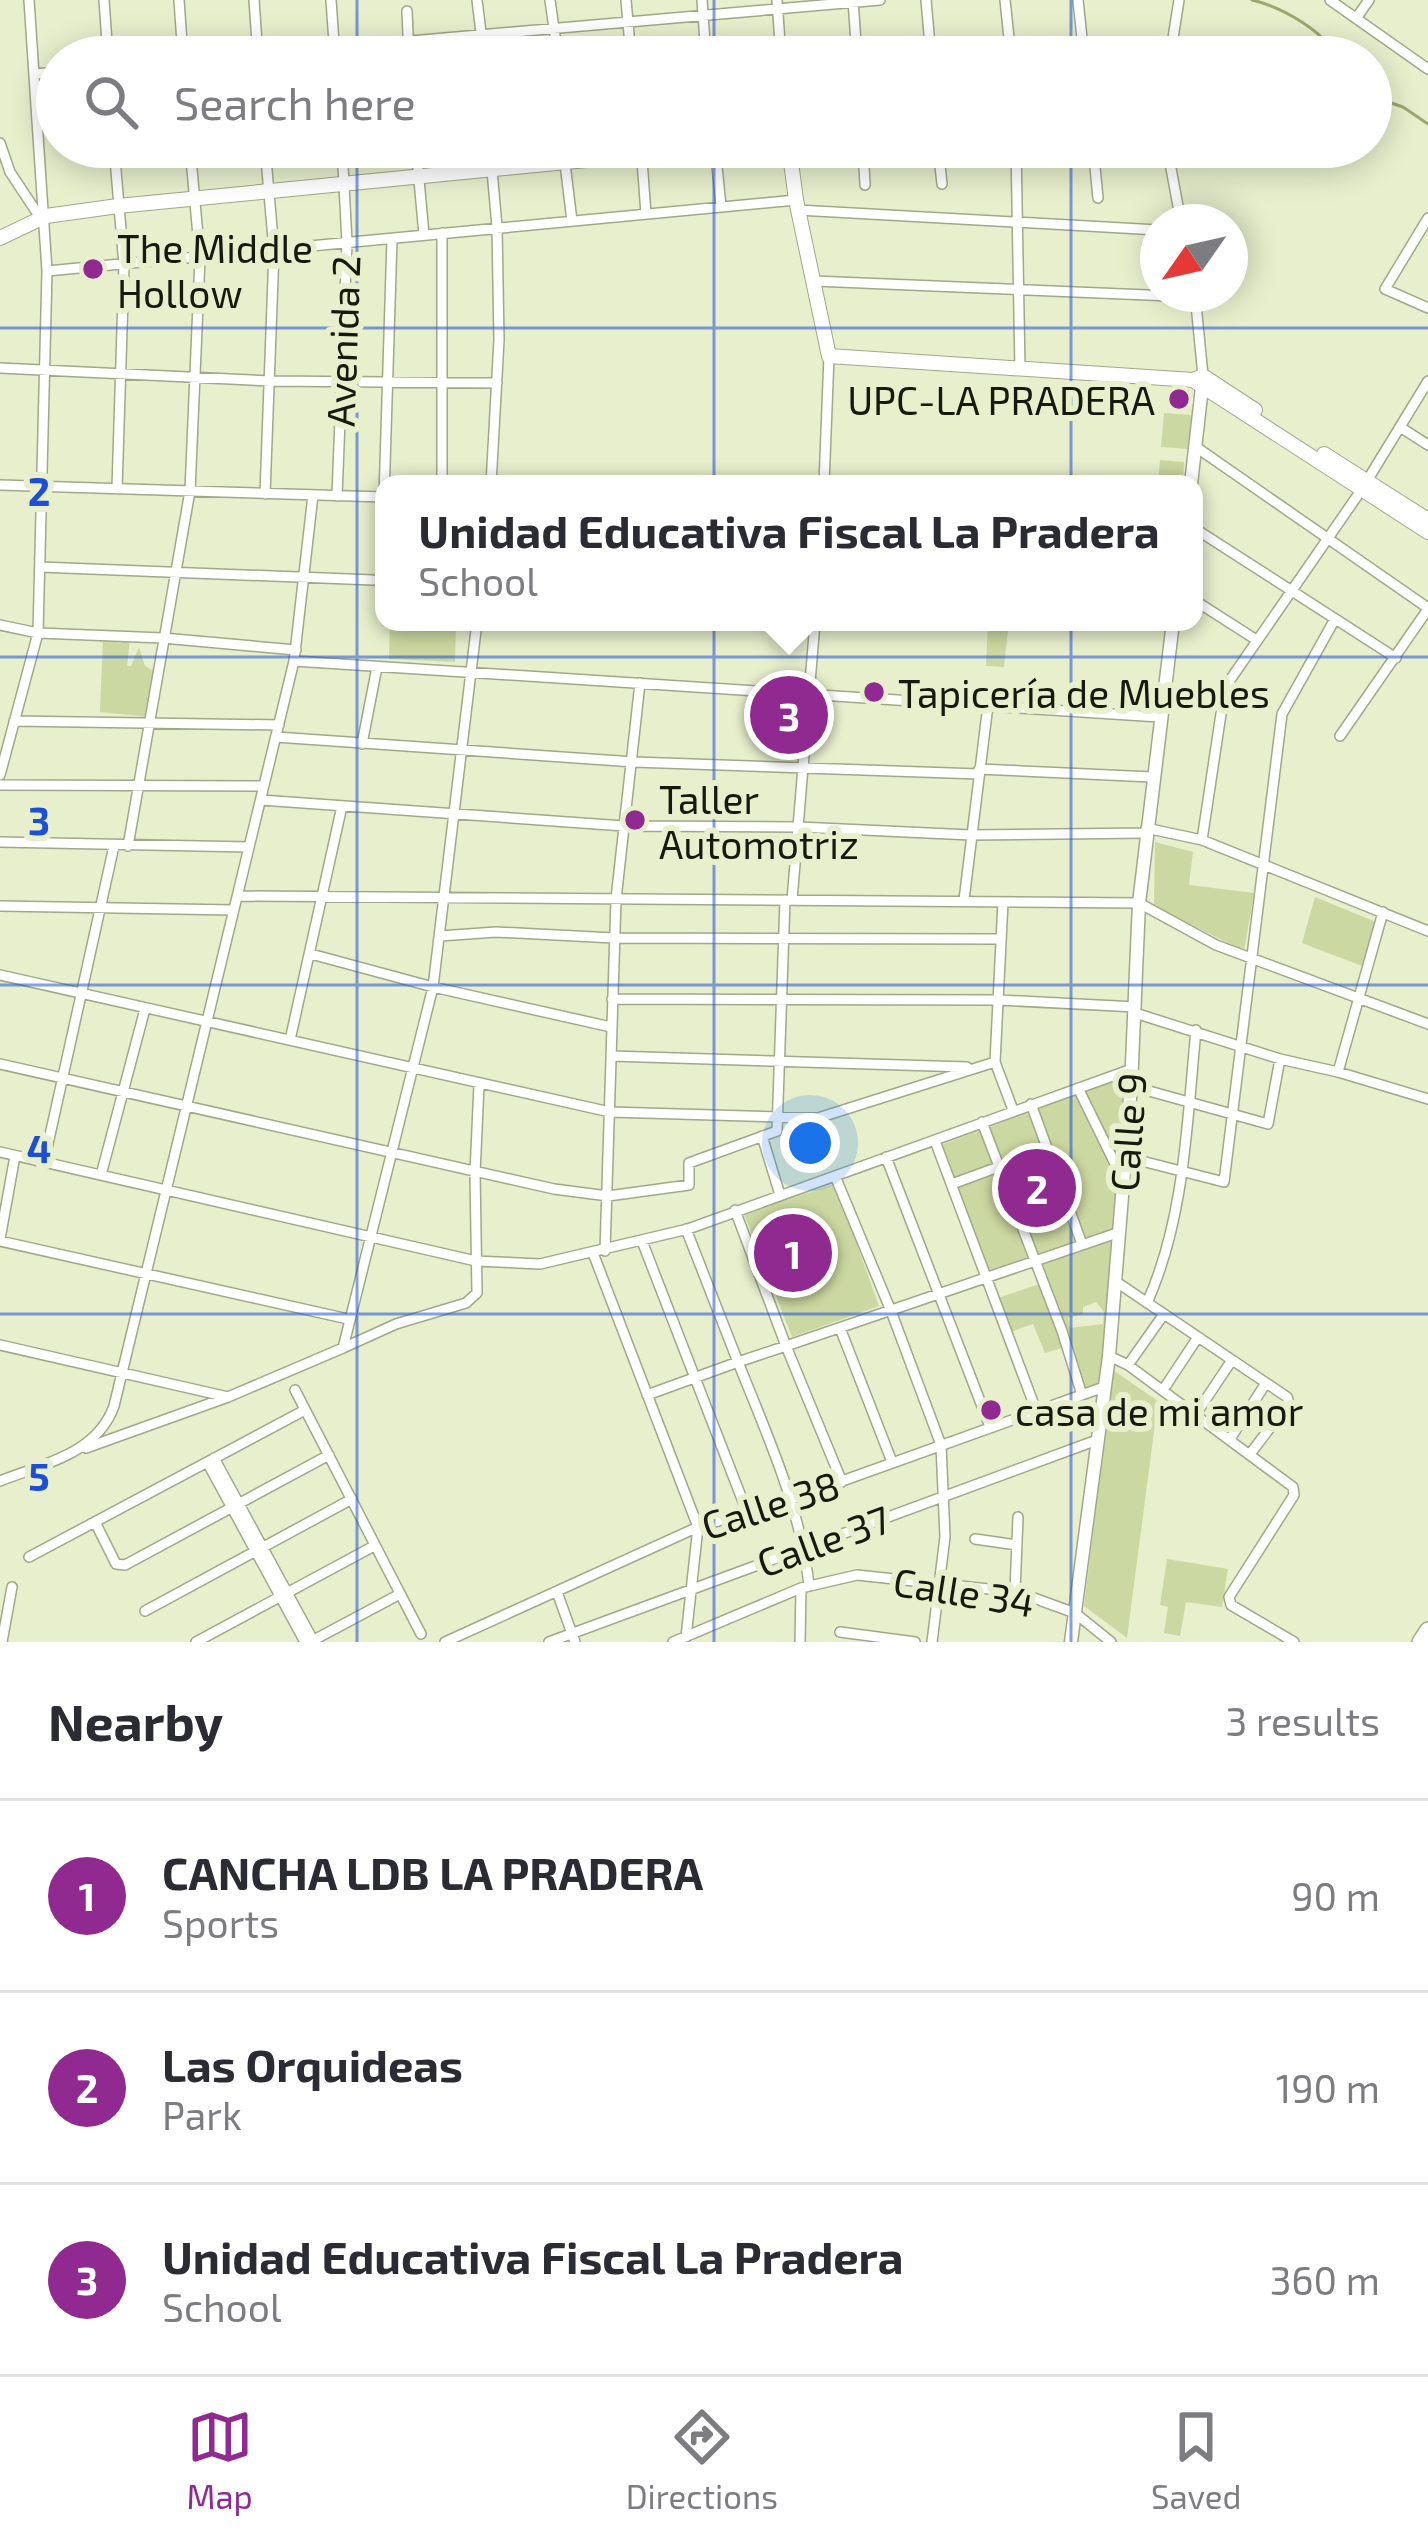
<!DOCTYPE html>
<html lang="en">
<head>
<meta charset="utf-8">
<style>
	body { margin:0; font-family:"Exo 2",sans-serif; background:#f7f7f7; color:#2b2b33 }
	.compass { position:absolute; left:1140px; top:204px; width:108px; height:108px; border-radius:50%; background:#fff; box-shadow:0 6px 30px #0003; rotate:236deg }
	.you { position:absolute; left:810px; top:1143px; width:42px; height:42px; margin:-30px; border:9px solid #fff; border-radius:50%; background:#1a73e8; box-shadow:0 0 0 18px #1a73e833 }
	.badge { display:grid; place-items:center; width:78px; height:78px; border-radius:50%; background:#902a90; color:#fff; font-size:39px; font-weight:700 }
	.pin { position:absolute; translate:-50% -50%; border:6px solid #fff; box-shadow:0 3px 12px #0006 }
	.popup { position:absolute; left:375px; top:475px; width:828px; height:156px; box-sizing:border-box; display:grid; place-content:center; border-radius:24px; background:#fff; filter:drop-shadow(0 3px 9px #0005); font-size:39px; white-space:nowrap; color:#7c7c81 }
	.popup b { font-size:45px; color:#2b2b33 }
	.popup::after { content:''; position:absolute; left:50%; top:100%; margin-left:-24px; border:24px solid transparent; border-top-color:#fff }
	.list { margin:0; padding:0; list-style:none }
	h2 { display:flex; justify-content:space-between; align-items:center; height:156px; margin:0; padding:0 48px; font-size:51px }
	h2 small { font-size:39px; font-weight:400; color:#7c7c81 }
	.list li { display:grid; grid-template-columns:78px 1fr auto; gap:36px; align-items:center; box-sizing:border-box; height:192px; padding:0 48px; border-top:3px solid #e1e1e2 }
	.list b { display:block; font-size:45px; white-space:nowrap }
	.list p { margin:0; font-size:39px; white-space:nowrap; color:#7c7c81 }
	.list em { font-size:39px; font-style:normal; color:#7c7c81 }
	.icon { flex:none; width:66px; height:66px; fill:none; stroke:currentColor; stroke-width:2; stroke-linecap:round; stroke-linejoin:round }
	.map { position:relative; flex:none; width:1428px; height:1642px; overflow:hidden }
	.search { position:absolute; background:#fff; box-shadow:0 6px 30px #0003; left:36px; right:36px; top:36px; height:132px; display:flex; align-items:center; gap:30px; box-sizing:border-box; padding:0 42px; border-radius:66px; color:#7c7c81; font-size:45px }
	.sheet { height:732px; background:#fff }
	nav { display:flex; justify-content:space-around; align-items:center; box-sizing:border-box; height:168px; border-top:3px solid #e1e1e2; background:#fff; font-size:33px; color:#7c7c81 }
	nav a { display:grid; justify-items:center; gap:6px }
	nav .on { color:#902a90 }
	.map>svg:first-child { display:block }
</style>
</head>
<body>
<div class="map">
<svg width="1428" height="1642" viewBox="0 0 1428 1642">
	<rect width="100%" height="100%" fill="#e7efcd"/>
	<path fill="#ccd8a1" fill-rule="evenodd" d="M 1164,413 L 1191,415 L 1189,449 L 1161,447 Z
		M 1160,460 L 1184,462 L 1183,484 L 1158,484 Z
		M 390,622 L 456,622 L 455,662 L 389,659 Z
		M 988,622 L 1009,622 L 1004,667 L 986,666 Z
		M 103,638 L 120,643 L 130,638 L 127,666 L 131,666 L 139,647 L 145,666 L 152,670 L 156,667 L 149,717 L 100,712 Z
		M 1155,842 L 1193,852 L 1189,885 L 1254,893 L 1244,951 L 1154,906 Z
		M 1315,897 L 1376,922 L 1362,966 L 1302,943 Z
		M 1126,1077 L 1114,1230 L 990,1274 L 941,1145 Z
		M 835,1184 L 879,1306 L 792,1337 L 744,1214 Z
		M 1117,1234 L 1104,1385 L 1085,1393 L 1041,1258 ZM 1096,1302 L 1104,1312 L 1103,1324 L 1070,1328 L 1068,1318 L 1083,1314 L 1083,1307 Z
		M 1039,1284 L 1065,1347 L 1045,1353 L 1033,1324 L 1008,1333 L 995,1299 Z
		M 1113,1370 L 1158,1401 L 1127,1638 L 1084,1606 Z
		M 1167,1559 L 1228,1569 L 1222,1607 L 1186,1602 L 1180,1636 L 1164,1633 L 1168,1607 L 1160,1605 Z"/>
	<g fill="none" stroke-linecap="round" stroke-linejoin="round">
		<path stroke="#9ca770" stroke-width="3" d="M 1252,0 C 1282,7 1322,30 1338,57
			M 1371,96 L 1403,107 L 1428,124"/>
		<defs>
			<path id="minor" d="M 104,0 L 108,57
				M 179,0 L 183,57
				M 254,0 L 258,57
				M 331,0 L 335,57
				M 477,0 L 484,57
				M 550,0 L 558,57
				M 626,0 L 631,57
				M 702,0 L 706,57
				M 777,0 L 781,57
				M 853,0 L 857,57
				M 926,0 L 931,57
				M 1005,0 L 1011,57
				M 1078,0 L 1084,57
				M 1330,0 L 1428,69
				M 407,11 L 409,57
				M 1357,17 L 1369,0
				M 227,57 L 880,0
				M 1170,57 L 1179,0
				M 36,74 L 57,72
				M 0,143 L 10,172 L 41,219
				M 114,147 L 124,265 L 117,489
				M 265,147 L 274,251 L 265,494
				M 416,147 L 424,235
				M 490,147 L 497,227 L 499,340 L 491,484
				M 563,147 L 572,221
				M 641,147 L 646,214
				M 715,147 L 721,206
				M 863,147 L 865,185
				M 938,147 L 942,184
				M 1016,147 L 1020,370
				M 1093,147 L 1098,198
				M 1167,147 L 1181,222
				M 798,210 L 1158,230
				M 1428,218 L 1385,289 L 1428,308
				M 442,233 L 442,484
				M 47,271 L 796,200
				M 814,281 L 1195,297
				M 1195,294 L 1203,376
				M 0,368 L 270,381 L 497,383
				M 1400,427 L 1428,445
				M 1196,447 L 1428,608
				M 824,484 L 829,356
				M 0,485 L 384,497
				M 337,496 L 347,243 L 342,147
				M 384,497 L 392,239
				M 1194,528 L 1396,658
				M 40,567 L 373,580
				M 1194,600 L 1255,639
				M 0,625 L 38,633 L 163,638 L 296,650
				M 294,661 L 1159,717
				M 14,721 L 279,725
				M 1340,736 L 1428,609
				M 276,737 L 634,762 L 979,774
				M 362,744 L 377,667
				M 979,769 L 1152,777
				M 0,775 L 38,633 L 47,271 L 29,0
				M 0,785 L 264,786
				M 261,800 L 624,826 L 799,827 L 971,835 L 1146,833
				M 1146,828 L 1202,840 L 1428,931
				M 1202,840 L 1224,694 L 1230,680 L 1362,489 L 1428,381
				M 0,842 L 249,847
				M 128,846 L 190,491 L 200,258 L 190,147
				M 238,896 L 1139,903 L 1216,945 L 1428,1024
				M 792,900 L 815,622
				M 964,900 L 988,705
				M 1003,902 L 995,1062 L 1013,1110
				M 0,906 L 234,910
				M 440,936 L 496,932 L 614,938 L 1001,939
				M 311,954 L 433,987 L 477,622
				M 0,975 L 610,1112 L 818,1118 L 995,1062
				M 612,999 L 999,1000 L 1136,1007
				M 1135,1013 L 1280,1059 L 1338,1072 L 1428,1099
				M 290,1040 L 342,806
				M 611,1056 L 967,1067
				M 0,1064 L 554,1189 L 608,1196 L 689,1185 L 689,1163 L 777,1131 L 785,900
				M 1338,1072 L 1383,912
				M 1131,1086 L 1268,1124 L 1280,1059
				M 1078,1088 L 1123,1180
				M 1031,1104 L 1082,1244
				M 982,1122 L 1062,1331 L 1082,1395
				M 762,1136 L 780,1195
				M 935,1141 L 1036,1410
				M 0,1152 L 476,1261 L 540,1264 L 688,1229 L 1132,1069
				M 886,1157 L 990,1427
				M 1126,1157 L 1224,1182 L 1282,714 L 1335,619
				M 44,1162 L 114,846
				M 101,1175 L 145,1009
				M 835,1176 L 891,1311 L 941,1445 L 945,1537 L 932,1642
				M 952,1184 L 1047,1149
				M 686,1229 L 738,1362 L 786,1346 L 735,1210
				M 0,1239 L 15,1156
				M 0,1241 L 348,1319
				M 642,1241 L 747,1512
				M 605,1251 L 616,899 L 640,683
				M 593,1253 L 698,1527 L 686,1637
				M 1115,1281 L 1287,1397 L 1289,1403 L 1250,1454
				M 1147,1303 C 1185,1218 1187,1121 1196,1030
				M 840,1328 L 892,1462
				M 0,1345 L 228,1397
				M 343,1348 L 396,1324 L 466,1303 L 477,1293 L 475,1173 L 479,1085
				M 1109,1356 L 1128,1365 L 1293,1487 L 1294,1495 L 1229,1597 L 1231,1605 L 1294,1642
				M 1128,1365 L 1164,1314
				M 295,1390 L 421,1634
				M 1163,1390 L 1198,1337
				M 647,1395 L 738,1362 C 767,1435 800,1506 809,1585
				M 1196,1414 L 1232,1360
				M 1230,1439 L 1266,1383
				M 86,1448 L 228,1397 L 343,1348 L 433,987 L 611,1027
				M 214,1458 L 314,1642
				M 207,1462 L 305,1642
				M 0,1481 C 43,1464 97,1454 114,1406 L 294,661 L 313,495
				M 842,1482 L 786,1346 L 1120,1232
				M 95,1522 L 116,1564 L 125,1565 L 329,1455
				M 975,1539 L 1017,1545
				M 29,1557 L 305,1410
				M 1015,1591 L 1018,1517
				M 557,1592 L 575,1642
				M 145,1611 L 352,1499
				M 840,1632 L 915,1642
				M 2,1642 L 12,1587
				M 196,1642 L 374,1546
				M 310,1642 L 400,1594
				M 445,1642 L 698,1527 L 792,1499 L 1104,1387
				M 549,1642 L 1097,1440
				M 673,1642 L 801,1588 L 857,1575 L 1017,1592 L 1075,1613 L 1111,1642
				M 800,1642 L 801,1588"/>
			<path id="tertiary" d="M 1191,484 L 1203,378
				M 1071,1642 L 1109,1356 L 1131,1086 L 1139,903 L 1173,622"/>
			<path id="secondary" d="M 789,147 L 796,200 L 829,356 L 1193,380 L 1428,532
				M 0,238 L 46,216 L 118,206 L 719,147
				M 1193,380 L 1203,376 L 1255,410
				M 1324,454 L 1428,520"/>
			<path id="primary" d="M 1420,1642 L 1428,1630"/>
		</defs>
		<use href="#minor" stroke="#a1a888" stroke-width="12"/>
		<use href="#tertiary" stroke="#a1a888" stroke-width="15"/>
		<use href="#secondary" stroke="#a1a888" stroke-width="16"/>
		<use href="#primary" stroke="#a1a888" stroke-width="18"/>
		<use href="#minor" stroke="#fff" stroke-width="9"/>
		<use href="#tertiary" stroke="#fff" stroke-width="12"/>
		<use href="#secondary" stroke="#fff" stroke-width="14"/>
		<use href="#primary" stroke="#fff" stroke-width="15"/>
	</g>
	<path fill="none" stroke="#1d4ed8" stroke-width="3" stroke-opacity="0.55" d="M 357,0 L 357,57M 714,0 L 714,57M 1071,0 L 1071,57M 357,147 L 357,1642M 714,147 L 714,1642M 1071,147 L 1071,1642M 0,328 L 1428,328M 0,657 L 1428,657M 0,985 L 1428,985M 0,1314 L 1428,1314"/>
	<g fill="#902a90" stroke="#e7efcd" stroke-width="4.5">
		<circle cx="93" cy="269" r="12"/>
		<circle cx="1179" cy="399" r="12"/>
		<circle cx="874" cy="692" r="12"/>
		<circle cx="635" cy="820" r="12"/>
		<circle cx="991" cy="1410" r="12"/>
	</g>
	<g text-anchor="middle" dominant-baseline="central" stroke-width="12" stroke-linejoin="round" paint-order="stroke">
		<g font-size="39" fill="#16190d" stroke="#e7efcd" text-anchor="start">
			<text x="117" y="247">The Middle<tspan x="117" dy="45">Hollow</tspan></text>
			<text x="1155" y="399" text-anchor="end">UPC-LA PRADERA</text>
			<text x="898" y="692">Tapicería de Muebles</text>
			<text x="659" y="798">Taller<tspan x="659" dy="45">Automotriz</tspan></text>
			<text x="1015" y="1410">casa de mi amor</text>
		</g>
		<g font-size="39" fill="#16190d" stroke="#e7efcd">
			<text transform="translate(342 341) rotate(-88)">Avenida 2</text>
			<text transform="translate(1127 1132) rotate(-86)">Calle 9</text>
			<text transform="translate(770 1504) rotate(-18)">Calle 38</text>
			<text transform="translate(823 1540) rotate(-20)">Calle 37</text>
			<text transform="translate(964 1591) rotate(9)">Calle 34</text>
		</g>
	</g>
	<g font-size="39" text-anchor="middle" font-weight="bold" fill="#1d4ed8" stroke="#e7efcd" stroke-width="12" stroke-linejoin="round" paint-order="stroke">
		<text x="39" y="506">2</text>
		<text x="39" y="835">3</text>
		<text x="39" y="1163">4</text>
		<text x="39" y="1491">5</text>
	</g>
</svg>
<svg class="compass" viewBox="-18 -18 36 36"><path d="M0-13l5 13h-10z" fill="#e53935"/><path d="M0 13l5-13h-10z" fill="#7c7c81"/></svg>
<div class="you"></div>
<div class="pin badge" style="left:793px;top:1253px">1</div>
<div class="pin badge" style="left:1037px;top:1188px">2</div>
<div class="pin badge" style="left:789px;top:715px">3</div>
<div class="popup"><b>Unidad Educativa Fiscal La Pradera</b>School</div>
<div class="search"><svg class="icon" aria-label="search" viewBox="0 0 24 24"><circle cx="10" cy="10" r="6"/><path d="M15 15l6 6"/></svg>Search here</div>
</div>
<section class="sheet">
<h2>Nearby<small>3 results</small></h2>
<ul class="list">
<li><span class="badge">1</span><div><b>CANCHA LDB LA PRADERA</b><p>Sports</p></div><em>90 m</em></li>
<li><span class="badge">2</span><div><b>Las Orquideas</b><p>Park</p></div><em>190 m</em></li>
<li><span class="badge">3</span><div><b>Unidad Educativa Fiscal La Pradera</b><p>School</p></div><em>360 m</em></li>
</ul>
</section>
<nav>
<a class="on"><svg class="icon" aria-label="map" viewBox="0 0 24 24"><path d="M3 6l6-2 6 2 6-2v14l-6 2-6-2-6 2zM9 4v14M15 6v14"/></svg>Map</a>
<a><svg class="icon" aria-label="directions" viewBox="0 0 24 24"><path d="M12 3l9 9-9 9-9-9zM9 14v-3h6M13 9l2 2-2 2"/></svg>Directions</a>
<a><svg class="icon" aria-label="saved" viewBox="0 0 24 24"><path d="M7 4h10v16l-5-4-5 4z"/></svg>Saved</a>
</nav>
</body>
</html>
